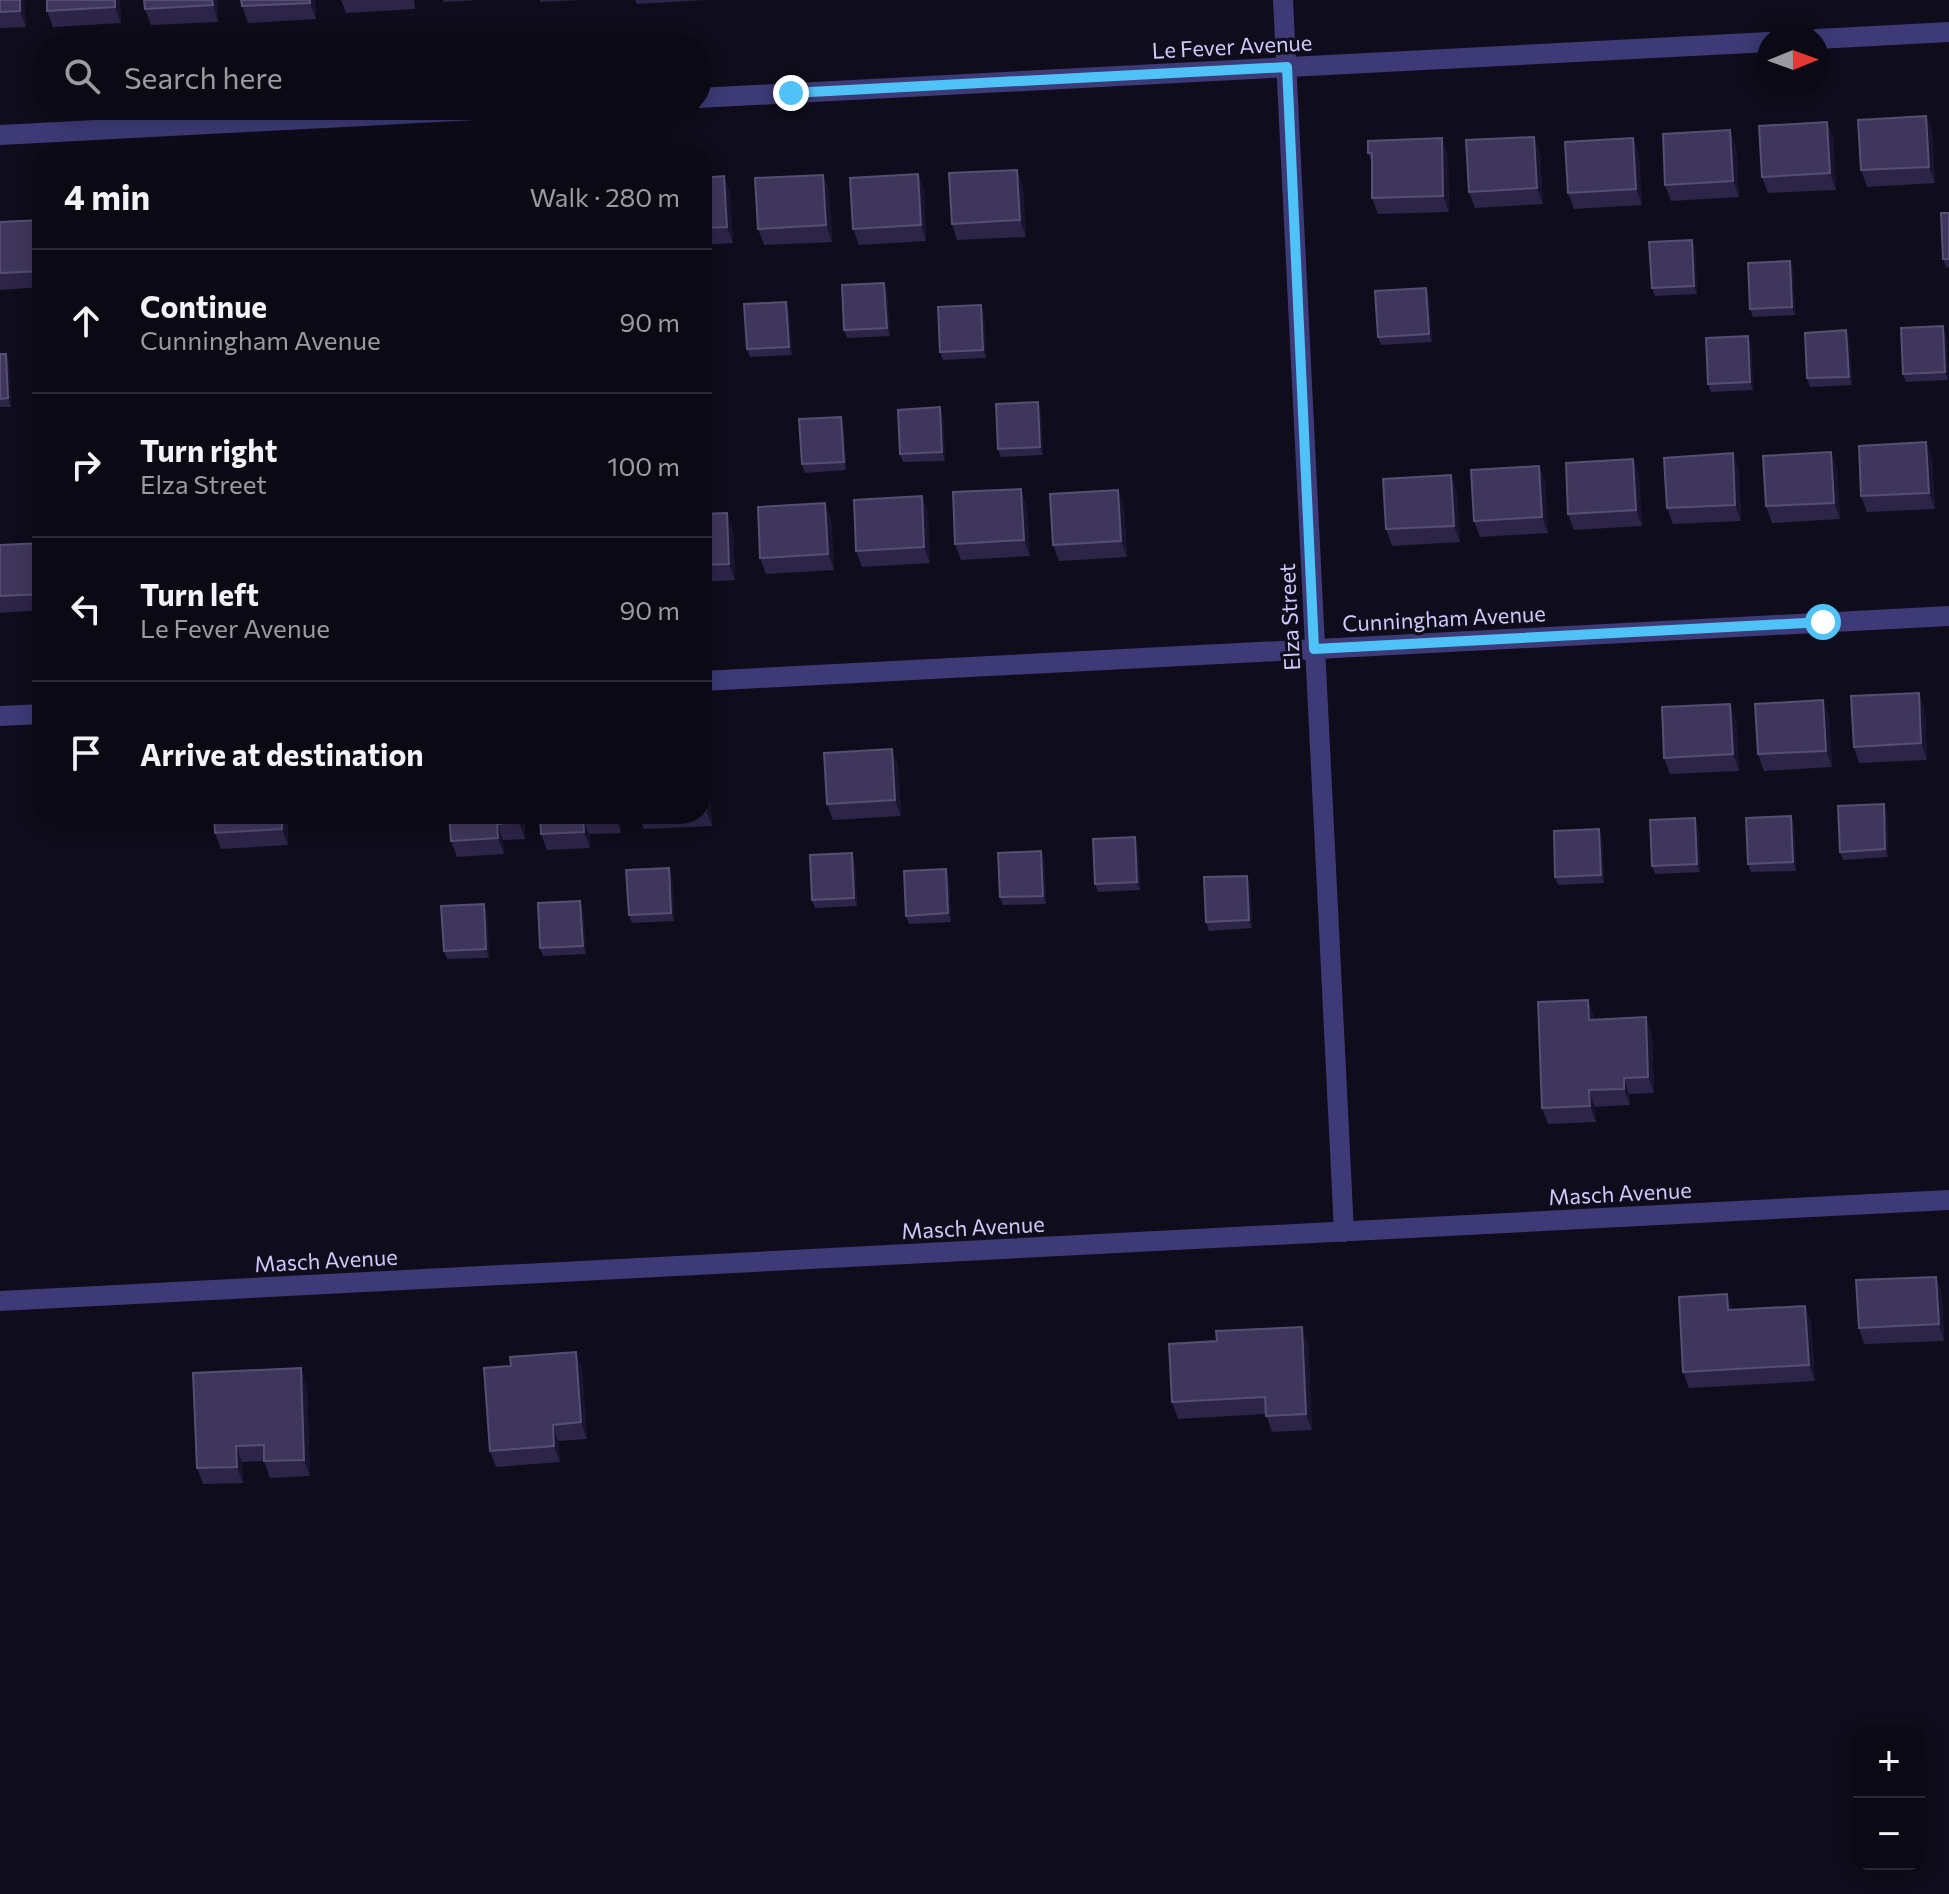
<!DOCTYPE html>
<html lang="en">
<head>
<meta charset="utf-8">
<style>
	body { margin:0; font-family:Commissioner,sans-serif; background:#191722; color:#f1f3f6 }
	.controls { position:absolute; right:24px; bottom:24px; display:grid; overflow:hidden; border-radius:16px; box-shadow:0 4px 20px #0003 }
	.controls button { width:72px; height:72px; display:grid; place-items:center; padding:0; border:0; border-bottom:2px solid #2b2a34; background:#0b0914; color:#f1f3f6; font:40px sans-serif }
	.compass { position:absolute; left:1757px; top:24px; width:72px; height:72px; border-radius:50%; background:#0b0914; box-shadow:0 4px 20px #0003; rotate:89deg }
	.stop { position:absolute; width:24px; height:24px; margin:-18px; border:6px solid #4fc3f7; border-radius:50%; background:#fff }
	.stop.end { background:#4fc3f7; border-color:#fff; box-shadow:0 2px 8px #0008 }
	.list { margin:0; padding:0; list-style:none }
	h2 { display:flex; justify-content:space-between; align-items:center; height:104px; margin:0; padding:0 32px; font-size:34px }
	h2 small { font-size:26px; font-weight:400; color:#9a9aa0 }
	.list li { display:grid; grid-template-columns:52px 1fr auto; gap:24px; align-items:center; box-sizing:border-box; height:144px; padding:0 32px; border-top:2px solid #2b2a34 }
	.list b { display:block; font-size:30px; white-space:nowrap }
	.list p { margin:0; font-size:26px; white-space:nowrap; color:#9a9aa0 }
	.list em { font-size:26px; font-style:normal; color:#9a9aa0 }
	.icon { flex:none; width:44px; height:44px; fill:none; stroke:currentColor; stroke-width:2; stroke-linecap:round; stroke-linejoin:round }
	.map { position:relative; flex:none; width:1949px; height:1894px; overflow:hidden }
	.search { position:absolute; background:#0b0914; box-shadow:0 4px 20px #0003; left:32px; top:32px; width:680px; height:88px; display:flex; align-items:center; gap:20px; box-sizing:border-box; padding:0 28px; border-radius:44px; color:#9a9aa0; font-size:30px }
	.panel { position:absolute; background:#0b0914; box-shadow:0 4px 20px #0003; left:32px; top:144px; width:680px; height:680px; border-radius:32px }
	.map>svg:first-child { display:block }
</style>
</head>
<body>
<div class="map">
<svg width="1949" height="1894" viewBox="0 0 1949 1894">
	<rect width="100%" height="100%" fill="#0f0c1b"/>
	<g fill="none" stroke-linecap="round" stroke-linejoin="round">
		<path stroke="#3d3a77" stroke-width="20" d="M 1283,0 L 1344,1232
			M 1817,39 L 1949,32
			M 698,98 L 1769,42
			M 0,135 L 552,106
			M 702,681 L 1949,616
			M 0,716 L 42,714
			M 0,1301 L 1949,1200"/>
	</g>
	<path fill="#2d2548" d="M 0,0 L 24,0 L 26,27 L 0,28 Z
		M 120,0 L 121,23 L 53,27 L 47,11 Z
		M 217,0 L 218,22 L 151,25 L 145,9 Z
		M 315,0 L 316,19 L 248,23 L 242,6 Z
		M 341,0 L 414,0 L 415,9 L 346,13 Z
		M 443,0 L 479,0 L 444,2 Z
		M 540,0 L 580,0 L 540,2 Z
		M 635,0 L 705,0 L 637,4 Z
		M 1926,116 L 1932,132 L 1935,183 L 1867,187 L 1861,170 Z
		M 1827,122 L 1833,138 L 1836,190 L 1768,193 L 1762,177 Z
		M 1534,137 L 1540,153 L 1543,204 L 1475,208 L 1469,192 Z
		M 1633,138 L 1639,155 L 1642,205 L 1574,209 L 1568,193 Z
		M 1736,146 L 1739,197 L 1671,201 L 1665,185 Z
		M 1368,153 L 1448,155 L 1449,212 L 1378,214 L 1372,198 L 1372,162 Z
		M 1017,170 L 1023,186 L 1026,237 L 957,240 L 952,224 Z
		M 918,174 L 924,190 L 926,241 L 859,245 L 853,229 Z
		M 823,175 L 829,191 L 832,242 L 764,245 L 758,229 Z
		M 724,176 L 730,193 L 733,243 L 702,245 L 702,178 Z
		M 1949,213 L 1949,267 L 1946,268 L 1943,259 Z
		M 42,220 L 42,287 L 0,290 L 0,222 Z
		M 1692,240 L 1695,248 L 1697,294 L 1655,296 L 1652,288 Z
		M 1790,261 L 1793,269 L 1795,315 L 1753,317 L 1750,309 Z
		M 1426,288 L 1429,296 L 1432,342 L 1381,345 L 1378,337 Z
		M 887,291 L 890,336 L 847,338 L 844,330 Z
		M 786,302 L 789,310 L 792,355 L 750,357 L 747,349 Z
		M 981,305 L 984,313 L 986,358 L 943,360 L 940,352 Z
		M 1846,330 L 1849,339 L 1852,385 L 1810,387 L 1807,378 Z
		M 1946,334 L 1948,380 L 1906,382 L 1903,374 Z
		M 1751,344 L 1753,390 L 1711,392 L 1708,384 Z
		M 0,354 L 9,362 L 11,407 L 0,407 Z
		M 1041,410 L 1043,455 L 1001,457 L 998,449 Z
		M 943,416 L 945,461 L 903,462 L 900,454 Z
		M 841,417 L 844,425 L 846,470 L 805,473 L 802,464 Z
		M 1926,442 L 1932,458 L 1935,509 L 1867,512 L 1861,496 Z
		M 1633,459 L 1639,476 L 1642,526 L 1574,530 L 1568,514 Z
		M 1539,466 L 1545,482 L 1548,533 L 1480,537 L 1474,521 Z
		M 1837,468 L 1840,519 L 1772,523 L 1766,506 Z
		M 1739,470 L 1741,521 L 1673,524 L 1667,508 Z
		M 1457,491 L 1460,542 L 1392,546 L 1386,529 Z
		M 922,496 L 928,513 L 930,563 L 862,567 L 856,551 Z
		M 825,503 L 831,519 L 834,570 L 766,574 L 760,558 Z
		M 1027,505 L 1030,556 L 961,560 L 955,544 Z
		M 1124,506 L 1127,557 L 1059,561 L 1053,545 Z
		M 727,513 L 733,529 L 735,580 L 702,582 L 702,514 Z
		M 42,543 L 42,610 L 0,613 L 0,545 Z
		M 1823,700 L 1829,716 L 1832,767 L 1764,771 L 1758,754 Z
		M 1925,709 L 1927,760 L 1859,763 L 1854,747 Z
		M 1736,720 L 1739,771 L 1670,774 L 1664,758 Z
		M 892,749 L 898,766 L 901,816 L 833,820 L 827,804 Z
		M 702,759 L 703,759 L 709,775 L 712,826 L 644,829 L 638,814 L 702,814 Z
		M 1887,812 L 1888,857 L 1843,860 L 1840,852 Z
		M 287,814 L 288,845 L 221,849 L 215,833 Z
		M 449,814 L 524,814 L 525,839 L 503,840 L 504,854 L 457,857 L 451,841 Z
		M 540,814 L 620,814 L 621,833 L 589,834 L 590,848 L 547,850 L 541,834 Z
		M 1791,816 L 1794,825 L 1796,871 L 1751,872 L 1748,864 Z
		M 1695,818 L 1698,826 L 1700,872 L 1655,874 L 1652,866 Z
		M 1599,829 L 1602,837 L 1604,883 L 1558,885 L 1555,877 Z
		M 1138,845 L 1140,890 L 1098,892 L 1095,884 Z
		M 1041,851 L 1044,859 L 1046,904 L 1003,905 L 1000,897 Z
		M 855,861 L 857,906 L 815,908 L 812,900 Z
		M 669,868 L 672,876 L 674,921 L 632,923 L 629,915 Z
		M 1247,876 L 1250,884 L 1252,928 L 1209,931 L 1206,922 Z
		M 949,877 L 951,922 L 909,924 L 906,916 Z
		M 580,901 L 583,909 L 586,954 L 543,956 L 540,948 Z
		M 484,904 L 487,913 L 489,958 L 447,959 L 444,951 Z
		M 1594,1016 L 1594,1019 L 1652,1033 L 1654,1093 L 1629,1094 L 1630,1105 L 1595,1107 L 1596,1122 L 1548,1124 L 1542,1108 Z
		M 1942,1293 L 1944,1341 L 1864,1344 L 1859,1328 Z
		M 1727,1294 L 1732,1310 L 1805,1306 L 1811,1322 L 1815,1381 L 1689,1388 L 1683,1372 Z
		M 1308,1343 L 1312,1430 L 1272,1432 L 1266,1414 L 1178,1419 L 1172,1402 Z
		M 582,1368 L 587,1439 L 558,1441 L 560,1462 L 496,1467 L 490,1451 Z
		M 307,1385 L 310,1476 L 270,1478 L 264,1461 L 242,1462 L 243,1483 L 203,1484 L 197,1468 Z"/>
	<path fill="#1a142e" d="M 20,0 L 24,0 L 26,27 L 20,11 Z
		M 115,0 L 120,0 L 121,23 L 115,7 Z
		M 212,0 L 217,0 L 218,22 L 213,5 Z
		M 310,0 L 315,0 L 316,19 L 310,3 Z
		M 1926,116 L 1932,132 L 1935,183 L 1929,167 Z
		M 1827,122 L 1833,138 L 1836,190 L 1830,173 Z
		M 1730,130 L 1736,146 L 1739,197 L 1733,181 Z
		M 1534,137 L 1540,153 L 1543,204 L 1537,188 Z
		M 1442,138 L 1448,155 L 1449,212 L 1443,196 Z
		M 1633,138 L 1639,155 L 1642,205 L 1636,189 Z
		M 1017,170 L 1023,186 L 1026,237 L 1020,220 Z
		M 918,174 L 924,190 L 926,241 L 921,225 Z
		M 823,175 L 829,191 L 832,242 L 826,225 Z
		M 724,176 L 730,193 L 733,243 L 727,227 Z
		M 1692,240 L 1695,248 L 1697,294 L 1694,286 Z
		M 1790,261 L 1793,269 L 1795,315 L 1792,307 Z
		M 884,283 L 887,291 L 890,336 L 887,328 Z
		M 1426,288 L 1429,296 L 1432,342 L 1429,334 Z
		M 786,302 L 789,310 L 792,355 L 789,347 Z
		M 981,305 L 984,313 L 986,358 L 983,350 Z
		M 1943,326 L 1946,334 L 1948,380 L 1945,372 Z
		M 1846,330 L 1849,339 L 1852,385 L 1849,377 Z
		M 1748,336 L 1751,344 L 1753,390 L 1750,382 Z
		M 6,354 L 9,362 L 11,407 L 8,398 Z
		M 1038,402 L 1041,410 L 1043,455 L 1040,447 Z
		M 940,407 L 943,416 L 945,461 L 942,452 Z
		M 841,417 L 844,425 L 846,470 L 844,462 Z
		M 1926,442 L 1932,458 L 1935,509 L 1929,493 Z
		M 1831,452 L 1837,468 L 1840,519 L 1834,503 Z
		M 1733,453 L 1739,470 L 1741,521 L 1735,505 Z
		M 1633,459 L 1639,476 L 1642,526 L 1636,510 Z
		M 1539,466 L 1545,482 L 1548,533 L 1542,517 Z
		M 1451,475 L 1457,491 L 1460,542 L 1454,526 Z
		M 1021,489 L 1027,505 L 1030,556 L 1024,540 Z
		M 1118,490 L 1124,506 L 1127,557 L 1121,541 Z
		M 922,496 L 928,513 L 930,563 L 924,547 Z
		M 825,503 L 831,519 L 834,570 L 828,554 Z
		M 727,513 L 733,529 L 735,580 L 729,564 Z
		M 1919,693 L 1925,709 L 1927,760 L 1921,743 Z
		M 1823,700 L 1829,716 L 1832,767 L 1826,751 Z
		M 1730,704 L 1736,720 L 1739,771 L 1733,754 Z
		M 892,749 L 898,766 L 901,816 L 895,800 Z
		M 703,759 L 709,775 L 712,826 L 706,810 Z
		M 1884,804 L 1887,812 L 1888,857 L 1885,849 Z
		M 282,814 L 287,814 L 288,845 L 282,829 Z
		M 519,814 L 524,814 L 525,839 L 519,822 Z
		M 615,814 L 620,814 L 621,833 L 615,816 Z
		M 1791,816 L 1794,825 L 1796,871 L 1793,862 Z
		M 583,818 L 589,834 L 590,848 L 584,832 Z
		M 1695,818 L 1698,826 L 1700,872 L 1697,864 Z
		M 497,824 L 503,840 L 504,854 L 498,838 Z
		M 1599,829 L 1602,837 L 1604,883 L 1601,875 Z
		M 1135,837 L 1138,845 L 1140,890 L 1137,882 Z
		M 1041,851 L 1044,859 L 1046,904 L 1043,896 Z
		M 852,853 L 855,861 L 857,906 L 854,898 Z
		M 669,868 L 672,876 L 674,921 L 671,913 Z
		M 946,869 L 949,877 L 951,922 L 948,913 Z
		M 1247,876 L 1250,884 L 1252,928 L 1249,920 Z
		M 580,901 L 583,909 L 586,954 L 583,946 Z
		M 484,904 L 487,913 L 489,958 L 486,949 Z
		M 1588,1000 L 1594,1016 L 1595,1036 L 1589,1020 Z
		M 1646,1017 L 1652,1033 L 1654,1093 L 1648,1077 Z
		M 1624,1078 L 1629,1094 L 1630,1105 L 1624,1089 Z
		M 1589,1090 L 1595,1107 L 1596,1122 L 1590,1106 Z
		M 1936,1277 L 1942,1293 L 1944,1341 L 1939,1324 Z
		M 1727,1294 L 1733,1310 L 1728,1310 Z
		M 1805,1306 L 1811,1322 L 1815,1381 L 1809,1365 Z
		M 1302,1327 L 1308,1343 L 1312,1430 L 1306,1414 Z
		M 576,1352 L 582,1368 L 587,1439 L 581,1422 Z
		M 301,1368 L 307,1385 L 310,1476 L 304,1460 Z
		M 553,1425 L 558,1441 L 560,1462 L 554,1446 Z
		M 236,1446 L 242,1462 L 243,1483 L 237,1467 Z"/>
	<path fill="#3f375b" stroke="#564e74" stroke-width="2" d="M 0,0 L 20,0 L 20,11 L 0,12 Z
		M 47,0 L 115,0 L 115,7 L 47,11 Z
		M 144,0 L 212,0 L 213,5 L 145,9 Z
		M 241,0 L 310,0 L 310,3 L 242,6 Z
		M 1926,116 L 1929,167 L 1861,170 L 1858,120 Z
		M 1827,122 L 1830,173 L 1762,177 L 1759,126 Z
		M 1730,130 L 1733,181 L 1665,185 L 1663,134 Z
		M 1534,137 L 1537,188 L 1469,192 L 1466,140 Z
		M 1442,138 L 1443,196 L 1372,198 L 1372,153 L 1368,153 L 1368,141 Z
		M 1633,138 L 1636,189 L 1568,193 L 1565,142 Z
		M 1017,170 L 1020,220 L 952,224 L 949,173 Z
		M 918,174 L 921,225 L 853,229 L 850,178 Z
		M 823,175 L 826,225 L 758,229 L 755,178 Z
		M 724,176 L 727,227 L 702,228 L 702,178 Z
		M 1941,213 L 1949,213 L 1949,259 L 1943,259 Z
		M 42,220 L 42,271 L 0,273 L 0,222 Z
		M 1692,240 L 1694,286 L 1652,288 L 1649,242 Z
		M 1790,261 L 1792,307 L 1750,309 L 1748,263 Z
		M 884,283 L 887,328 L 844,330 L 842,285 Z
		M 1426,288 L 1429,334 L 1378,337 L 1375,291 Z
		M 786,302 L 789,347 L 747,349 L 744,304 Z
		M 981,305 L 983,350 L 940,352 L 938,307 Z
		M 1943,326 L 1945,372 L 1903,374 L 1901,328 Z
		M 1846,330 L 1849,377 L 1807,378 L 1805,333 Z
		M 1748,336 L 1750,382 L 1708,384 L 1706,338 Z
		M 0,354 L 6,354 L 8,398 L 0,399 Z
		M 1038,402 L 1040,447 L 998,449 L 996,404 Z
		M 940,407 L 942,452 L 900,454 L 898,410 Z
		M 841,417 L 844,462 L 802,464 L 799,419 Z
		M 1926,442 L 1929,493 L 1861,496 L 1859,446 Z
		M 1831,452 L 1834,503 L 1766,506 L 1763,456 Z
		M 1733,453 L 1735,505 L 1667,508 L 1664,458 Z
		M 1633,459 L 1636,510 L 1568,514 L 1566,463 Z
		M 1539,466 L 1542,517 L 1474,521 L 1471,470 Z
		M 1451,475 L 1454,526 L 1386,529 L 1383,479 Z
		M 1021,489 L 1024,540 L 955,544 L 953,492 Z
		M 1118,490 L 1121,541 L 1053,545 L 1050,494 Z
		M 922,496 L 924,547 L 856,551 L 854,500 Z
		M 825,503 L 828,554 L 760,558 L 758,507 Z
		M 727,513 L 729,564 L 702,565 L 702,514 Z
		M 42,543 L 42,594 L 0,596 L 0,545 Z
		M 1919,693 L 1921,743 L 1854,747 L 1851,696 Z
		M 1823,700 L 1826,751 L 1758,754 L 1755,704 Z
		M 1730,704 L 1733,754 L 1664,758 L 1662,707 Z
		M 892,749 L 895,800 L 827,804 L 824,753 Z
		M 702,759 L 703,759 L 706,810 L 702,810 Z
		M 1884,804 L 1885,849 L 1840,852 L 1838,806 Z
		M 214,814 L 282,814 L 282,829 L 215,833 Z
		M 449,814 L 519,814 L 519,822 L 497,824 L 498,838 L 451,841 Z
		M 540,814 L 615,814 L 615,816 L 583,818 L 584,832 L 541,834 Z
		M 1791,816 L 1793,862 L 1748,864 L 1746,818 Z
		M 1695,818 L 1697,864 L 1652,866 L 1650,820 Z
		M 1599,829 L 1601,875 L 1555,877 L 1554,831 Z
		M 1135,837 L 1137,882 L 1095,884 L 1093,839 Z
		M 1041,851 L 1043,896 L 1000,897 L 998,853 Z
		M 852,853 L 854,898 L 812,900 L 810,855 Z
		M 669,868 L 671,913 L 629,915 L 626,870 Z
		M 946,869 L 948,913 L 906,916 L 904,871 Z
		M 1247,876 L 1249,920 L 1206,922 L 1204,877 Z
		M 580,901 L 583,946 L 540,948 L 538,903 Z
		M 484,904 L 486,949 L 444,951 L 441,906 Z
		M 1588,1000 L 1589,1020 L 1646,1017 L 1648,1077 L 1624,1078 L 1624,1089 L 1589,1090 L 1590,1106 L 1542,1108 L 1538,1002 Z
		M 1936,1277 L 1939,1324 L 1859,1328 L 1856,1280 Z
		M 1727,1294 L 1728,1310 L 1805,1306 L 1809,1365 L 1683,1372 L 1679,1297 Z
		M 1302,1327 L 1306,1414 L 1266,1416 L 1265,1397 L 1172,1402 L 1169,1344 L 1217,1341 L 1216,1331 Z
		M 576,1352 L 581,1422 L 553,1425 L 554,1446 L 490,1451 L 484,1368 L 511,1366 L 510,1357 Z
		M 301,1368 L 304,1460 L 264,1461 L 264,1445 L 236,1446 L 237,1467 L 197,1468 L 193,1373 Z"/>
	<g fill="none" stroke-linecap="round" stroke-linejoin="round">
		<path stroke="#4fc3f7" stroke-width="10" d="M 791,93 L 1287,67 L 1314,649 L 1823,622"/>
	</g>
	<g text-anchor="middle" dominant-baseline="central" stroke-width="6" stroke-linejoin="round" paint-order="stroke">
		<g font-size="22" fill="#d0c9fc" stroke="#0f0c1b">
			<text transform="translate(1232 46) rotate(-3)">Le Fever Avenue</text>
			<text transform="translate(1289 617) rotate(-93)">Elza Street</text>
			<text transform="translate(1444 618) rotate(-3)">Cunningham Avenue</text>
			<text transform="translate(1620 1193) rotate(-3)">Masch Avenue</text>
			<text transform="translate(973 1227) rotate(-3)">Masch Avenue</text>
			<text transform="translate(326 1260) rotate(-3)">Masch Avenue</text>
		</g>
	</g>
</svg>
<div class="controls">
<button>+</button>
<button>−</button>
</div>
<svg class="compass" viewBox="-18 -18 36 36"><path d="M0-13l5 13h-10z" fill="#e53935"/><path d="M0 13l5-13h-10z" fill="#9a9aa0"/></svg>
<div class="stop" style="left:1823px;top:622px"></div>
<div class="stop end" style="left:791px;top:93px"></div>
<div class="search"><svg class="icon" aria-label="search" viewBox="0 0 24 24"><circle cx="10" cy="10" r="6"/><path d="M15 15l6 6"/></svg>Search here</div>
<section class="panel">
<h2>4 min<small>Walk · 280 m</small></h2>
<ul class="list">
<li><svg class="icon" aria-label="ahead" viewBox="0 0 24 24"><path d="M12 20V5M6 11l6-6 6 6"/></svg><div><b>Continue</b><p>Cunningham Avenue</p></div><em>90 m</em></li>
<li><svg class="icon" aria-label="right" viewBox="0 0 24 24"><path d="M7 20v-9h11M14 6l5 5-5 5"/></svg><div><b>Turn right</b><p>Elza Street</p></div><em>100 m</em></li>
<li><svg class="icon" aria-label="left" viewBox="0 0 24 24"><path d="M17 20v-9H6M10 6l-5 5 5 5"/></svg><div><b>Turn left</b><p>Le Fever Avenue</p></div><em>90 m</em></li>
<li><svg class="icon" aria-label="arrive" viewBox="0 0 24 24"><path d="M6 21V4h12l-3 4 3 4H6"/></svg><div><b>Arrive at destination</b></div></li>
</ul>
</section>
</div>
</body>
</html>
